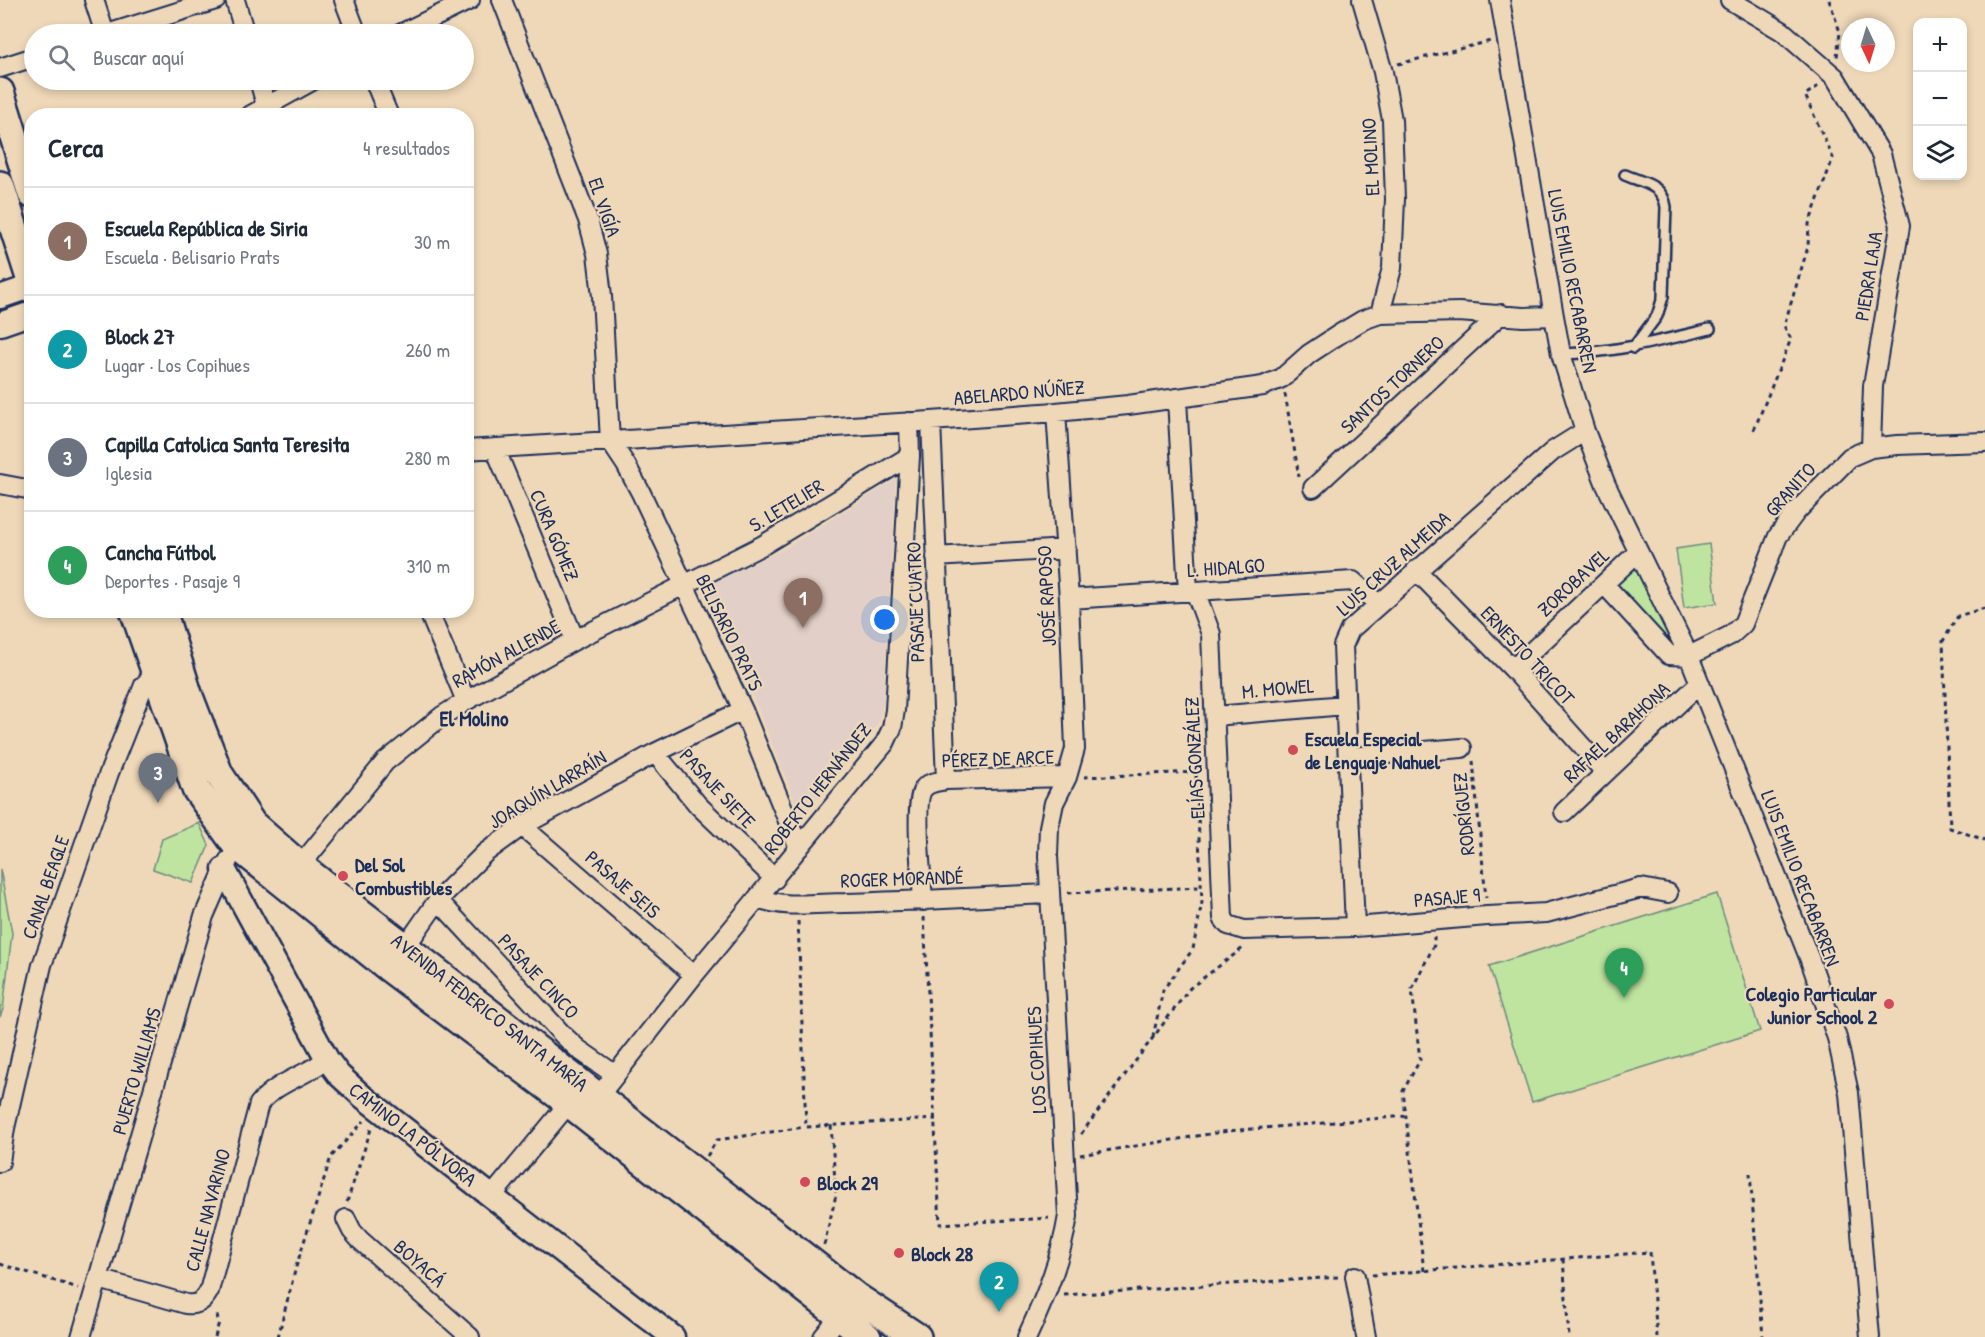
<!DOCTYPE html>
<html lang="es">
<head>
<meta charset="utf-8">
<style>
	body { margin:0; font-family:"Patrick Hand",sans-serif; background:#f2f2f3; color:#1f2937 }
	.controls { position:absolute; right:18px; top:18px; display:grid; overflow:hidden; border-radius:12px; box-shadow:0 3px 9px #0003 }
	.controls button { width:54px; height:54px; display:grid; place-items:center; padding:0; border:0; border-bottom:2px solid #e0e1e3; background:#fff; color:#1f2937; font:30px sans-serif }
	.compass { position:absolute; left:1841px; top:18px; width:54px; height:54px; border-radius:50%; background:#fff; box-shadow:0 3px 9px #0003; rotate:176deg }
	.you { position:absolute; left:885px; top:620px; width:21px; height:21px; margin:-15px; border:4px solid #fff; border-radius:50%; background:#1a73e8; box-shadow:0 0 0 9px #1a73e833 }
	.badge { display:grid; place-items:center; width:39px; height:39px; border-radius:50%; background:#d1495b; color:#fff; font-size:20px; font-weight:700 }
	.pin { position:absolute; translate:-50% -50px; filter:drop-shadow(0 2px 3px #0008) }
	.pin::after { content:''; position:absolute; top:32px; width:21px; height:18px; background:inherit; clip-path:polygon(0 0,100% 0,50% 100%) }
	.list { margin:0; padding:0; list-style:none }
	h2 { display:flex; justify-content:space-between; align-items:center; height:78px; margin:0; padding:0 24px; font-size:26px }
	h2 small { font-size:20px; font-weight:400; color:#747a83 }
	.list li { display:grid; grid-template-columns:39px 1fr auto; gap:18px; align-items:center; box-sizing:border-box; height:108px; padding:0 24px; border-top:2px solid #e0e1e3 }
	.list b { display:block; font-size:22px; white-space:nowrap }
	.list p { margin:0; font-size:20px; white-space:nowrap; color:#747a83 }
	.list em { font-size:20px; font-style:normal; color:#747a83 }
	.icon { flex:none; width:33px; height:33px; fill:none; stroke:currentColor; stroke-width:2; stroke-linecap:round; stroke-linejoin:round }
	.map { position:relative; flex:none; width:1985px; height:1337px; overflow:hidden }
	.search { position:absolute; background:#fff; box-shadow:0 3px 9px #0003; left:24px; top:24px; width:450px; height:66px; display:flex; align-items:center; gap:15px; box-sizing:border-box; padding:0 21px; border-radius:33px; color:#747a83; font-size:22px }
	.panel { position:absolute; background:#fff; box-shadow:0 3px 9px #0003; left:24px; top:108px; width:450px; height:510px; border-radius:24px }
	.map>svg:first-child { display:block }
</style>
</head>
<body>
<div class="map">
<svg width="1985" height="1337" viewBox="0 0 1985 1337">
	<rect width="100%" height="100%" fill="#efd8b8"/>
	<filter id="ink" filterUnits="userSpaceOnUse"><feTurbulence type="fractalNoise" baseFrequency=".0167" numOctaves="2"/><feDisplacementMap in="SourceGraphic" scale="12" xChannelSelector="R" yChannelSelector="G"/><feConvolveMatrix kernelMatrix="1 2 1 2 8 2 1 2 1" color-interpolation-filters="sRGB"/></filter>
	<g filter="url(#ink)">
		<path fill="#e2cfc7" d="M 896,479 L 883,704 L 878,723 L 802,818 L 758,708 L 701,588 L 784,549 Z"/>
		<path fill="#bee49f" stroke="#6c8a7e" stroke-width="1.5" d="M 1709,544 L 1717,603 L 1684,608 L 1676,549 Z
			M 1636,564 L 1679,648 L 1668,649 L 1613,585 Z
			M 199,823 L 209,845 L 193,883 L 153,869 L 162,839 Z
			M 0,869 L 12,933 L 3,1009 L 0,1017 Z
			M 1717,894 L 1760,1031 L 1532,1102 L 1489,966 Z"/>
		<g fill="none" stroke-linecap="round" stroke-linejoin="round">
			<defs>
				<path id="service" d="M 1625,175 C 1644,183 1663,185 1666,207 L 1663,297 L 1657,316 L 1633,348
					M 1561,354 C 1613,353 1660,341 1710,329"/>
				<path id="minor" d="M 94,0 L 105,34
					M 235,0 L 245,34
					M 344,0 L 357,34
					M 502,0 L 588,220 L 597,254 L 602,296 L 610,441 L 626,465 L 641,493 L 743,710 L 799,848
					M 1362,0 L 1383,72 L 1392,120 L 1395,199 L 1392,268 L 1380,314
					M 1500,0 L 1554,316 L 1561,354 L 1585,431 L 1606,485 L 1689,656 L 1810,960 L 1837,1038 L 1849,1093 L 1870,1337
					M 1730,0 L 1782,31 L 1835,77 L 1881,154 L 1900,226 L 1873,386 L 1871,448
					M 107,34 L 216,0
					M 400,34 L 470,0
					M 0,68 L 34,57
					M 259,80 L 266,105
					M 374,80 L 389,116
					M 249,116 L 314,80
					M 1177,399 L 1188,592
					M 931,421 L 946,780
					M 495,448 L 575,640
					M 466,450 L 931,421 L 1056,412 L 1128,405 L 1263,386 L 1282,378 L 1309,354 L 1338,335 L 1363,320 L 1380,314 L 1459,312 L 1523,317 L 1554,316
					M 0,484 L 32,490
					M 1313,488 L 1501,314
					M 936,557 L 1066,549
					M 1416,570 L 1513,669 L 1605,772
					M 1604,584 L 1669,655 L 1689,656 L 1731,635 L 1743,624 L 1778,536 L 1796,512 L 1850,457 L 1871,448 L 1897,445 L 1985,442
					M 1195,591 L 1211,634 L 1223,918 L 1228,925 L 1244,930 L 1355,927 L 1487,916 L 1546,913 L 1641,888 L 1668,893
					M 1069,599 L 1353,581 L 1378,604
					M 428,610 L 466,701
					M 1513,669 L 1638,552
					M 1215,716 L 1345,705
					M 655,753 L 698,805 L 775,879
					M 1348,757 L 1462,748
					M 1564,812 L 1699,684
					M 522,826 L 694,975
					M 300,866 L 385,762 L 442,716 L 466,701 L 575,640 L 763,545 L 910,456
					M 758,898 C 785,909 817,903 845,903 C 913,901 981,897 1049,894
					M 438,900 L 563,1035 L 578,1049 L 614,1074
					M 923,901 C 922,881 913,799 924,788 C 929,782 938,782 946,780 L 1067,777
					M 1355,927 L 1343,646 L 1350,630 L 1553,451 L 1585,431
					M 406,946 L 438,900 L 485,853 L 522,826 L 655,753 L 743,710
					M 591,1106 L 694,975 L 885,743 L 892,728 L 895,710 L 910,456 L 909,422
					M 0,1162 L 5,1128 L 42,965 L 109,773 L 144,685 L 156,674
					M 492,1196 L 569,1103
					M 346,1219 L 352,1231 L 360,1240 L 470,1337
					M 1355,1276 L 1366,1337
					M 99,1279 L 186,1304 C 198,1305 203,1302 209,1291 L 259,1104 C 276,1082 306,1076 327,1059
					M 81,1337 L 204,916 L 228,861
					M 823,1337 L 846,1308
					M 1027,1337 C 1045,1298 1061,1259 1068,1216 L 1048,856 L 1049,827 L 1054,803 L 1067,777 L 1075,749 L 1069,599 L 1056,412"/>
				<path id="tertiary" d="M 0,297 L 32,286
					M 0,324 L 32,313
					M 224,869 L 327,1059 L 339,1075 L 362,1096 L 673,1337"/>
				<path id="primary" d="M 0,92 L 32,194
					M 0,185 L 32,284
					M 134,610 L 196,789 L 236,845 L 389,968 L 569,1103 L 867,1337
					M 162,610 L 188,694 L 219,774 L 252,824 L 300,866 L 855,1296 L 917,1337"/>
			</defs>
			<use href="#service" stroke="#1b2f5e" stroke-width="14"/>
			<use href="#minor" stroke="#1b2f5e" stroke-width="22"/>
			<use href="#tertiary" stroke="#1b2f5e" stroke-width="27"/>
			<use href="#primary" stroke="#1b2f5e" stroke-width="32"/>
			<path stroke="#1b2f5e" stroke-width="3" stroke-dasharray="4.5 4.5" stroke-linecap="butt" d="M 1829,0 L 1840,32 L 1837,57
				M 1398,64 L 1491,41
				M 1285,394 L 1299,477
				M 1754,430 L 1791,339 L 1784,326 L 1808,247 L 1809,224 L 1833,158 L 1805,95 L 1820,85
				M 1985,608 L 1958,616 L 1943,641 L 1950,828 L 1985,840
				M 1473,761 L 1486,898
				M 1084,777 L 1197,772
				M 1068,893 L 1201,887
				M 924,917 L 940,1224 L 1049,1218
				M 798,921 L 806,1127 L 936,1119
				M 1153,1037 L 1163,990 L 1193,949 L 1202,902 L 1196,772
				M 1081,1134 L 1190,988 L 1243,948
				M 1080,1155 L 1228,1131 L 1406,1116
				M 707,1156 L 717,1140 L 805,1127
				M 1750,1173 L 1763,1337
				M 347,1202 L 371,1129
				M 824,1245 L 836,1195 L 831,1125
				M 1563,1259 L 1569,1337
				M 0,1264 L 78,1288
				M 1424,1271 L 1403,1091 L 1420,1060 L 1412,989 L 1434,945 L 1434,937
				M 1372,1275 L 1650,1252 L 1657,1337
				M 1064,1295 L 1339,1277
				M 215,1337 L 219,1322 L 216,1313
				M 278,1337 L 296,1267 L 331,1157 L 364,1121"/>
			<use href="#service" stroke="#efd8b8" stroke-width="9"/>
			<use href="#minor" stroke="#efd8b8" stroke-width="18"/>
			<use href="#tertiary" stroke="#efd8b8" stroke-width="22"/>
			<use href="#primary" stroke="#efd8b8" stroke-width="27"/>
		</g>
	</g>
	<g fill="#d1495b" stroke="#efd8b8" stroke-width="2">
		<circle cx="1293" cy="750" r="6"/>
		<circle cx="343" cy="876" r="6"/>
		<circle cx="1889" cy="1004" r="6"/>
		<circle cx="805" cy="1182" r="6"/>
		<circle cx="899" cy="1253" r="6"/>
	</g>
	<g text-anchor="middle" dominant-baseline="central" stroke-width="4.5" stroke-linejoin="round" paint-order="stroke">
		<g font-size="20" fill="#1b2f5e" stroke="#efd8b8">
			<text transform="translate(1370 157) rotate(-93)">EL MOLINO</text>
			<text transform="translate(605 207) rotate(71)">EL VIGÍA</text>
			<text transform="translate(1868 276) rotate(-81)">PIEDRA LAJA</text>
			<text transform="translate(1573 281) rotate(79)">LUIS EMILIO RECABARREN</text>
			<text transform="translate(1392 384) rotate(-43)">SANTOS TORNERO</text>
			<text transform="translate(1019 392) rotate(-5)">ABELARDO NÚÑEZ</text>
			<text transform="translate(1790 489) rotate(-48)">GRANITO</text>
			<text transform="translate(786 505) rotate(-31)">S. LETELIER</text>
			<text transform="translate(555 535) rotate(67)">CURA GÓMEZ</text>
			<text transform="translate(1393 563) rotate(-42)">LUIS CRUZ ALMEIDA</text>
			<text transform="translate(1226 567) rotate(-4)">L. HIDALGO</text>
			<text transform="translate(1573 582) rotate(-43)">ZOROBAVEL</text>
			<text transform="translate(1046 596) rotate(-93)">JOSÉ RAPOSO</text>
			<text transform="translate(915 602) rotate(-92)">PASAJE CUATRO</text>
			<text transform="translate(730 632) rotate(64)">BELISARIO PRATS</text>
			<text transform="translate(506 653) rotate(-29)">RAMÓN ALLENDE</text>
			<text transform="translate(1528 655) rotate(47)">ERNESTO TRICOT</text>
			<text transform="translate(1278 688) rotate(-5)">M. MOWEL</text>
			<text transform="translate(1616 732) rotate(-43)">RAFAEL BARAHONA</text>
			<text transform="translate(998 758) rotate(-2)">PÉREZ DE ARCE</text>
			<text transform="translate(1194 758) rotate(-93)">ELÍAS GONZÁLEZ</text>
			<text transform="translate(718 788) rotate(47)">PASAJE SIETE</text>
			<text transform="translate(817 788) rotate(-52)">ROBERTO HERNÁNDEZ</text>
			<text transform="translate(547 789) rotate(-31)">JOAQUÍN LARRAÍN</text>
			<text transform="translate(1463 814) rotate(-96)">RODRÍGUEZ</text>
			<text transform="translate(902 878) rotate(-2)">ROGER MORANDÉ</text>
			<text transform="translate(1801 878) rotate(69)">LUIS EMILIO RECABARREN</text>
			<text transform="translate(623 884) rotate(41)">PASAJE SEIS</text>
			<text transform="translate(45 887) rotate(-71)">CANAL BEAGLE</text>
			<text transform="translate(1447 897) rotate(-5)">PASAJE 9</text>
			<text transform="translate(539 976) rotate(47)">PASAJE CINCO</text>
			<text transform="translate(490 1012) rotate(38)">AVENIDA FEDERICO SANTA MARÍA</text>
			<text transform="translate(1036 1060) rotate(-93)">LOS COPIHUES</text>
			<text transform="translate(136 1071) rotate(-74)">PUERTO WILLIAMS</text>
			<text transform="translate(413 1134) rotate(38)">CAMINO LA PÓLVORA</text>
			<text transform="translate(207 1210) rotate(-75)">CALLE NAVARINO</text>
			<text transform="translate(420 1263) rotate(41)">BOYACÁ</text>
		</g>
		<g font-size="20" font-weight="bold" fill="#1b2f5e" stroke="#efd8b8" text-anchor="start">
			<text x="1305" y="738">Escuela Especial<tspan x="1305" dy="23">de Lenguaje Nahuel</tspan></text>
			<text x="355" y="864">Del Sol<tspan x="355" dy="23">Combustibles</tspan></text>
			<text x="1877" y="993" text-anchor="end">Colegio Particular<tspan x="1877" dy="23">Junior School 2</tspan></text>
			<text x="817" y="1182">Block 29</text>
			<text x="911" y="1253">Block 28</text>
		</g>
		<g font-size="21" font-weight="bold" fill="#1b2f5e" stroke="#efd8b8">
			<text x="474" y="718">El Molino</text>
		</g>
	</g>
</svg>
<div class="controls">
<button>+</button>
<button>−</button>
<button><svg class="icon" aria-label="layers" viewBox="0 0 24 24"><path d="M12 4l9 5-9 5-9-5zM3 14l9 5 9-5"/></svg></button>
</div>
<svg class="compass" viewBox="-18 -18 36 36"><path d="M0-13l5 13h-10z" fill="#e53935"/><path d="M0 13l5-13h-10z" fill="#747a83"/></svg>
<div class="you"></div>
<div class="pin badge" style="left:803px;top:628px;background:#8d6e63">1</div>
<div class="pin badge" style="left:999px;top:1312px;background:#0f9aa8">2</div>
<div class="pin badge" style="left:158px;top:803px;background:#6b7280">3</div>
<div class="pin badge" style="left:1624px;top:998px;background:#2e9e5b">4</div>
<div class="search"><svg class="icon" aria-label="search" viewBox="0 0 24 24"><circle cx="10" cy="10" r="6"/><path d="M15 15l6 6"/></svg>Buscar aquí</div>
<section class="panel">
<h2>Cerca<small>4 resultados</small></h2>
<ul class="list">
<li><span class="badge" style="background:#8d6e63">1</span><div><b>Escuela República de Siria</b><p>Escuela · Belisario Prats</p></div><em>30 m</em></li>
<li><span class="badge" style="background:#0f9aa8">2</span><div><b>Block 27</b><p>Lugar · Los Copihues</p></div><em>260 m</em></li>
<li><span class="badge" style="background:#6b7280">3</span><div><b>Capilla Catolica Santa Teresita</b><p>Iglesia</p></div><em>280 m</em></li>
<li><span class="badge" style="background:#2e9e5b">4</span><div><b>Cancha Fútbol</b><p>Deportes · Pasaje 9</p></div><em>310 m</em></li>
</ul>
</section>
</div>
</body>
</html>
